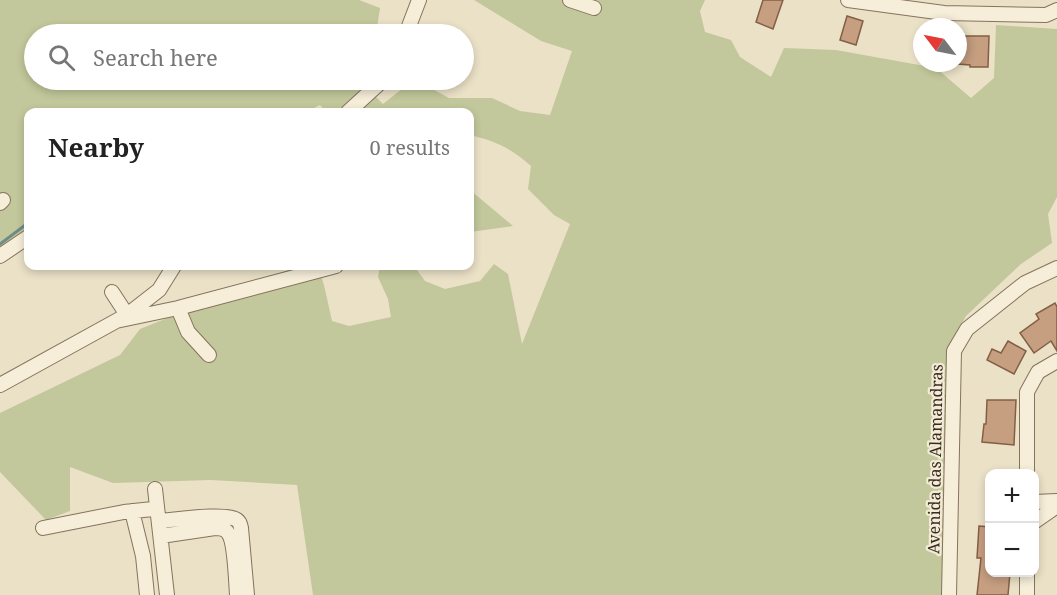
<!DOCTYPE html>
<html lang="en">
<head>
<meta charset="utf-8">
<style>
	body { margin:0; font-family:"Noto Serif",serif; background:#f6f6f6; color:#222 }
	.controls { position:absolute; right:18px; bottom:18px; display:grid; overflow:hidden; border-radius:12px; box-shadow:0 3px 9px #0003 }
	.controls button { width:54px; height:54px; display:grid; place-items:center; padding:0; border:0; border-bottom:2px solid #e0e0e0; background:#fff; color:#222; font:30px sans-serif }
	.compass { position:absolute; left:913px; top:18px; width:54px; height:54px; border-radius:50%; background:#fff; box-shadow:0 3px 9px #0003; rotate:302deg }
	.list { margin:0; padding:0; list-style:none }
	h2 { display:flex; justify-content:space-between; align-items:center; height:78px; margin:0; padding:0 24px; font-size:26px }
	h2 small { font-size:20px; font-weight:400; color:#767676 }
	.icon { flex:none; width:33px; height:33px; fill:none; stroke:currentColor; stroke-width:2; stroke-linecap:round; stroke-linejoin:round }
	.map { position:relative; flex:none; width:1057px; height:595px; overflow:hidden }
	.search { position:absolute; background:#fff; box-shadow:0 3px 9px #0003; left:24px; top:24px; width:450px; height:66px; display:flex; align-items:center; gap:15px; box-sizing:border-box; padding:0 21px; border-radius:33px; color:#767676; font-size:22px }
	.panel { position:absolute; background:#fff; box-shadow:0 3px 9px #0003; left:24px; top:108px; width:450px; height:162px; border-radius:12px }
	.map>svg:first-child { display:block }
</style>
</head>
<body>
<div class="map">
<svg width="1057" height="595" viewBox="0 0 1057 595">
	<rect width="100%" height="100%" fill="#ebe1c7"/>
	<path fill="#c2c89b" d="M 0,0 L 359,0 L 380,8 L 376,34 L 34,34 L 34,80 L 366,80 L 365,86 L 383,104 L 413,80 L 416,80 L 449,98 L 492,98 L 520,111 L 550,115 L 572,51 L 541,41 L 474,0 L 705,0 L 700,11 L 705,32 L 731,40 L 740,57 L 771,77 L 784,48 L 836,50 L 936,68 L 971,98 L 994,78 L 996,25 L 1057,29 L 1057,197 L 1048,214 L 1052,243 L 1021,264 L 966,316 L 948,348 L 942,595 L 313,595 L 297,485 L 211,480 L 113,483 L 70,467 L 70,511 L 46,520 L 0,472 L 0,413 L 120,355 L 140,329 L 288,270 L 291,266 L 318,266 L 324,285 L 332,321 L 349,326 L 391,317 L 388,299 L 378,277 L 380,266 L 414,266 L 425,281 L 445,289 L 480,281 L 494,264 L 508,274 L 522,344 L 570,224 L 554,215 L 528,189 L 531,166 C 511,148 495,141 470,135 L 470,112 L 326,112 L 320,105 L 306,112 L 28,112 L 28,243 L 0,259 Z
		M 470,190 L 513,226 L 470,232 Z"/>
	<g fill="none" stroke-linecap="round" stroke-linejoin="round">
		<path stroke="#6f8d86" stroke-width="3" d="M 0,244 L 28,223"/>
	</g>
	<path fill="#c69e80" stroke="#835f45" stroke-width="1.5" d="M 763,0 L 783,0 L 773,29 L 756,22 Z
		M 847,16 L 863,21 L 856,45 L 840,40 Z
		M 958,36 L 989,36 L 988,67 L 970,67 L 970,65 L 958,64 Z
		M 1055,303 L 1057,307 L 1057,351 L 1051,341 L 1034,353 L 1020,333 L 1039,319 L 1036,314 Z
		M 1008,341 L 1026,351 L 1014,374 L 987,360 L 992,349 L 1001,353 Z
		M 987,400 L 1016,400 L 1014,445 L 982,442 L 984,424 L 986,424 Z
		M 979,526 L 990,527 L 990,573 L 1010,573 L 1008,595 L 977,595 L 981,558 L 977,558 Z"/>
	<g fill="none" stroke-linecap="round" stroke-linejoin="round">
		<defs>
			<path id="minor" d="M 570,0 L 594,8
				M 848,0 L 944,13 L 1046,15 L 1057,10
				M 406,34 L 419,0
				M 348,112 L 383,80
				M 0,203 L 3,200
				M 0,256 L 28,237
				M 112,292 L 127,315
				M 178,308 L 188,332 L 209,355
				M 116,321 L 178,308 L 336,266
				M 0,385 L 127,315 L 159,290 L 174,266
				M 1027,474 L 1027,392 L 1038,372 L 1057,361
				M 155,489 L 167,595
				M 1034,502 L 1057,501
				M 132,511 L 143,556 L 147,595
				M 159,521 C 174,520 227,512 237,520 C 240,522 240,524 241,528 L 247,595
				M 1034,522 L 1057,506
				M 43,528 L 124,512 L 153,509 L 157,511
				M 161,536 L 215,528 C 220,528 225,528 228,533 C 235,541 236,582 237,595
				M 1027,572 L 1027,595
				M 949,595 L 954,351 L 967,329 L 1025,283 L 1057,268"/>
		</defs>
		<use href="#minor" stroke="#85735e" stroke-width="16"/>
		<use href="#minor" stroke="#f6eed9" stroke-width="14"/>
	</g>
	<g text-anchor="middle" dominant-baseline="central" stroke-width="4.5" stroke-linejoin="round" paint-order="stroke">
		<g font-size="16" fill="#372b20" stroke="#f3ebd6">
			<text transform="translate(935 459) rotate(-89)">Avenida das Alamandras</text>
		</g>
	</g>
</svg>
<div class="controls">
<button>+</button>
<button>−</button>
</div>
<svg class="compass" viewBox="-18 -18 36 36"><path d="M0-13l5 13h-10z" fill="#e53935"/><path d="M0 13l5-13h-10z" fill="#767676"/></svg>
<div class="search"><svg class="icon" aria-label="search" viewBox="0 0 24 24"><circle cx="10" cy="10" r="6"/><path d="M15 15l6 6"/></svg>Search here</div>
<section class="panel">
<h2>Nearby<small>0 results</small></h2>
<ul class="list">
</ul>
</section>
</div>
</body>
</html>
